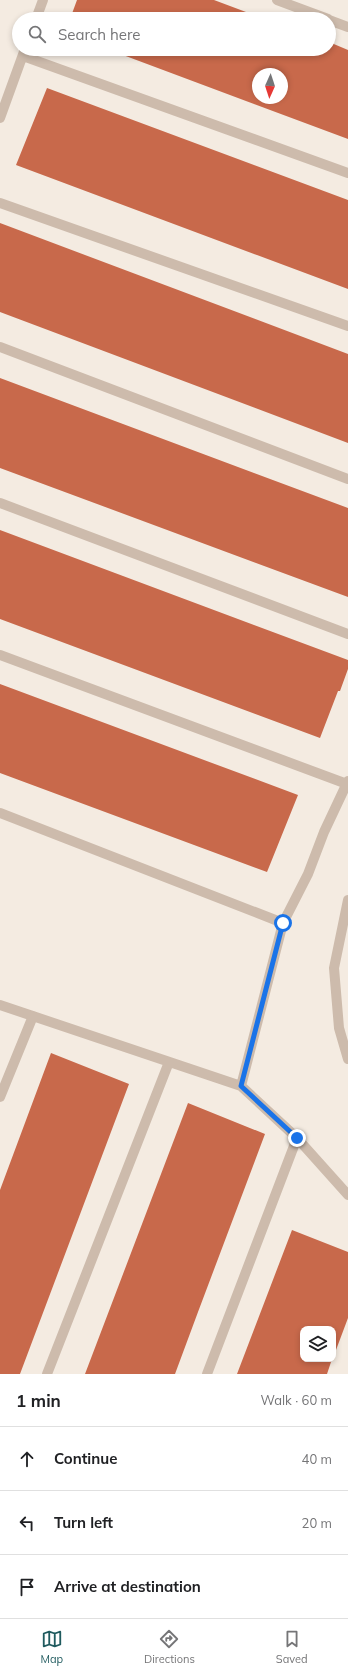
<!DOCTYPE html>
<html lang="en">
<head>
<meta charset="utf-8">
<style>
	body { margin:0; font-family:Mulish,sans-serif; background:#f2f2f2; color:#202124 }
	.controls { position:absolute; right:12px; bottom:12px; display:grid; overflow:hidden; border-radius:8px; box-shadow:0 2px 6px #0003 }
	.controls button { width:36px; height:36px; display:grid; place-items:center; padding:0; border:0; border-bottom:1px solid #e0e0e0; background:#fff; color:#202124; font:20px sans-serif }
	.compass { position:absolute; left:252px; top:68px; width:36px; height:36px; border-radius:50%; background:#fff; box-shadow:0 2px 6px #0003; rotate:183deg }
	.stop { position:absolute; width:12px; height:12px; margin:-9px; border:3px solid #1a73e8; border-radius:50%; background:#fff }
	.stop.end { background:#1a73e8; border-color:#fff; box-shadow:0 1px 4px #0008 }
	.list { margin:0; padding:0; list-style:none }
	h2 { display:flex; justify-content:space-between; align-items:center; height:52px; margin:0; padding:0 16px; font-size:17px }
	h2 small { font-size:13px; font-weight:400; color:#757577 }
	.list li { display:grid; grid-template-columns:26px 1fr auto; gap:12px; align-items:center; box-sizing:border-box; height:64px; padding:0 16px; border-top:1px solid #e0e0e0 }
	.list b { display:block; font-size:15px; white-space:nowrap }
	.list em { font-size:13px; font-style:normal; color:#757577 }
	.icon { flex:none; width:22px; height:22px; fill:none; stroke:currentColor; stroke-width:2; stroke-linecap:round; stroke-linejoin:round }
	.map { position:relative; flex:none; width:348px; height:1374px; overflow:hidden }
	.search { position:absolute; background:#fff; box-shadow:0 2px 6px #0003; left:12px; right:12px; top:12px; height:44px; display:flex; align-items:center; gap:10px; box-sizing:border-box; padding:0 14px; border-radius:22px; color:#757577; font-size:15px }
	.sheet { height:244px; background:#fff }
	nav { display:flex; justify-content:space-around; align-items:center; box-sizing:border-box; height:56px; border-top:1px solid #e0e0e0; background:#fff; font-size:11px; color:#757577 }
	nav a { display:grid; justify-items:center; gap:2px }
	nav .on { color:#1f5a5e }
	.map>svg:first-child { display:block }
</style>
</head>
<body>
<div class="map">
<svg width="348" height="1374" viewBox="0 0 348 1374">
	<rect width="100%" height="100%" fill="#f4ebe1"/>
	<path fill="#c8694b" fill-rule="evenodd" d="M 77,0 L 214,0 L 265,19 L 70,19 Z
		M 329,42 L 348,50 L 348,139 L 107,49 L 329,49 ZM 258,74 L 282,74 L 282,98 L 258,98 Z
		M 47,88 L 348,200 L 348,289 L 16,165 Z
		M 0,223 L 348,354 L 348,443 L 0,312 Z
		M 0,378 L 348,508 L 348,597 L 0,468 Z
		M 0,530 L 348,660 L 348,669 L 340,691 L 338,691 L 320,738 L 0,619 Z
		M 0,684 L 298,795 L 267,872 L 0,773 Z
		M 51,1053 L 129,1084 L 20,1374 L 0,1374 L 0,1190 Z
		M 188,1103 L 265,1134 L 198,1312 L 175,1374 L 85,1374 Z
		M 292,1230 L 348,1252 L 348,1318 L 333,1358 L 333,1329 L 303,1329 L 303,1359 L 332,1359 L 327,1374 L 237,1374 Z"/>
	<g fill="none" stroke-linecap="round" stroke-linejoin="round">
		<path stroke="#cdbbac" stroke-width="10" d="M 277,0 L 328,19
			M 36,19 L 43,0
			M 329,20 L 348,27
			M 23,56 L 348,173
			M 0,118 L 25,49
			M 0,203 L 348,326
			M 0,347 L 348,479
			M 0,503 L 348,634
			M 0,655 L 347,784
			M 0,813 L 283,923
			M 348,900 L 334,968 L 339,1028 L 348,1059
			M 0,1005 L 241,1086 L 297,1138 L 348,1195
			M 241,1086 L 283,923 L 308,874 L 324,832 L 348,781
			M 0,1097 L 33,1016
			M 47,1374 L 169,1062
			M 207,1374 L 297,1138"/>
	</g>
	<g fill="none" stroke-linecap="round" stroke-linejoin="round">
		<path stroke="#1a73e8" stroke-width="5" d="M 283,923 L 241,1086 L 297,1138"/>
	</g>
</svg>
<div class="controls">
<button><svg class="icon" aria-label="layers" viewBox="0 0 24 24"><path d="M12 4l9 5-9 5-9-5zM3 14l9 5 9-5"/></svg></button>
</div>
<svg class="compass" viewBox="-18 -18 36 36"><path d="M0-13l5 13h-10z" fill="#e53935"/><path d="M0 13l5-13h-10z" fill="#757577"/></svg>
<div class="stop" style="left:283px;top:923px"></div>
<div class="stop end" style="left:297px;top:1138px"></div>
<div class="search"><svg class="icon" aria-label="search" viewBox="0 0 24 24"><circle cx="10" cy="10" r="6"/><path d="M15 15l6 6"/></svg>Search here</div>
</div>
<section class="sheet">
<h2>1 min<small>Walk · 60 m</small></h2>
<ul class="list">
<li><svg class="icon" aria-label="ahead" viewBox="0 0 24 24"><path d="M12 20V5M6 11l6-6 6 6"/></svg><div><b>Continue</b></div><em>40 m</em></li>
<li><svg class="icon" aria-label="left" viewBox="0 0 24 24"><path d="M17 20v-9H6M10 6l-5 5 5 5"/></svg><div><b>Turn left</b></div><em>20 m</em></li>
<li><svg class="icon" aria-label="arrive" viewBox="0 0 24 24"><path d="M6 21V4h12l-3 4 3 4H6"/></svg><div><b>Arrive at destination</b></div></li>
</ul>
</section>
<nav>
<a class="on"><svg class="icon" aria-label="map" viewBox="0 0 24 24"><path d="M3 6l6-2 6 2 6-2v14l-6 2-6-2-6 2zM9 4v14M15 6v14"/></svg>Map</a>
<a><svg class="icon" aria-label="directions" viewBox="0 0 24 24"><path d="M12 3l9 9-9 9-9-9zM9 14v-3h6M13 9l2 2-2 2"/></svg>Directions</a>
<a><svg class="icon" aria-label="saved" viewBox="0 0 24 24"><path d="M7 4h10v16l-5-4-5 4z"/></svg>Saved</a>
</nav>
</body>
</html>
